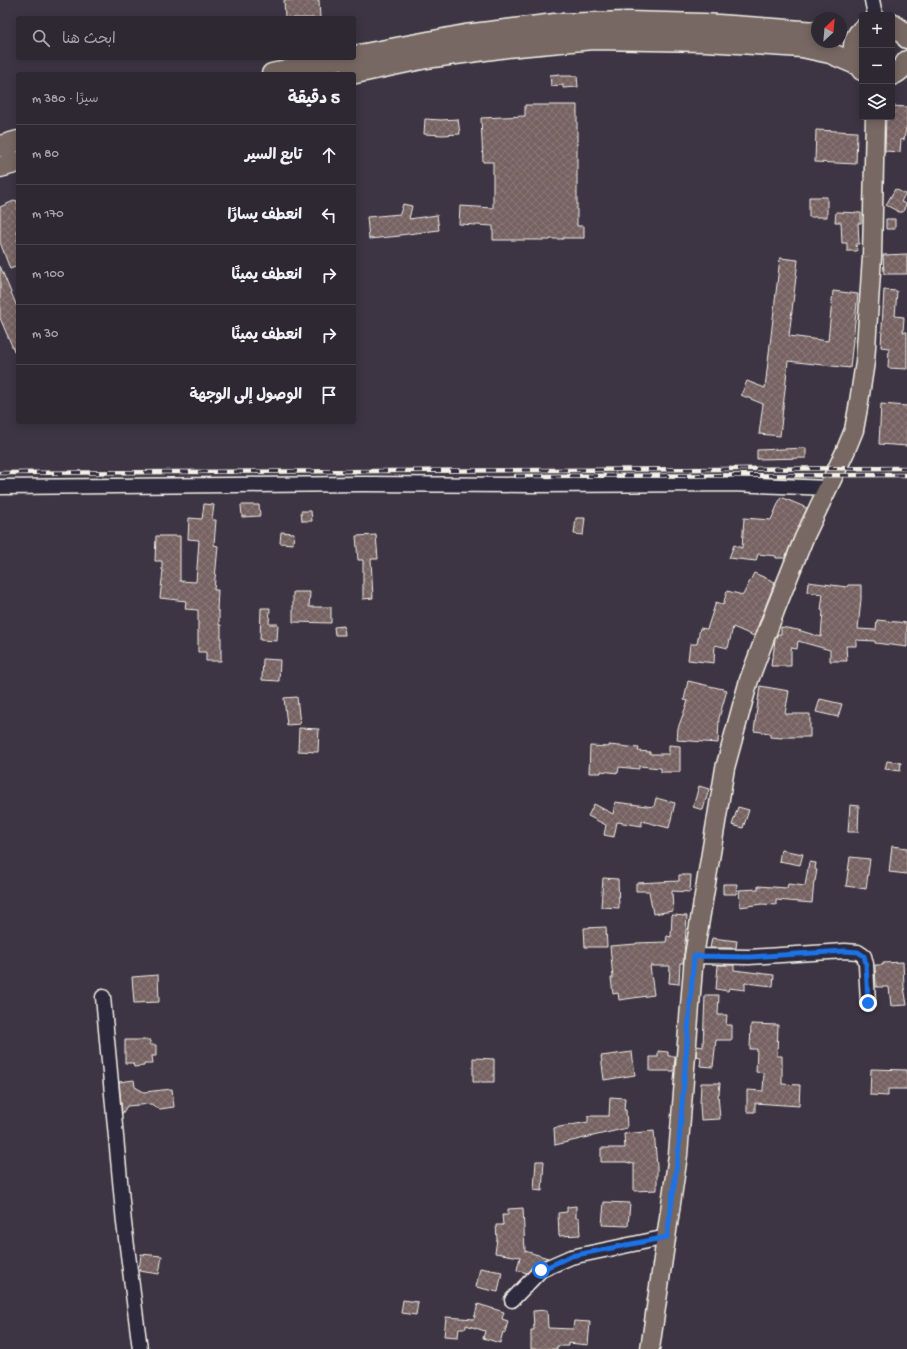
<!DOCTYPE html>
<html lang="ar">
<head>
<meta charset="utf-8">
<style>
	body { margin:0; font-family:"Gochi Hand","Playpen Sans Arabic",sans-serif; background:#36303b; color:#f1f3f6; direction:rtl }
	.controls { position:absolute; right:12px; top:12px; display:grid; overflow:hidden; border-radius:4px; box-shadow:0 2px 10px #0003 }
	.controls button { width:36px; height:36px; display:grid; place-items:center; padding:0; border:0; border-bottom:1px solid #49444e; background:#2e2833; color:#f1f3f6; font:20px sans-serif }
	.compass { position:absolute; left:811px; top:12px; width:36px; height:36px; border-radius:50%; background:#2e2833; box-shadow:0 2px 10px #0003; rotate:26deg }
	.stop { position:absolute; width:12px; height:12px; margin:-9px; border:3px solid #1a73e8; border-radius:50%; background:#fff }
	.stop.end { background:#1a73e8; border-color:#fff; box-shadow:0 1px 4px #0008 }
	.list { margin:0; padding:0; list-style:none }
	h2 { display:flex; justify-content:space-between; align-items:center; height:52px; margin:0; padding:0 16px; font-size:17px }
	h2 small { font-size:13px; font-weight:400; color:#a7a6ac }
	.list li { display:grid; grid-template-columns:26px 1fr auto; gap:12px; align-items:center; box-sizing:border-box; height:60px; padding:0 16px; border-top:1px solid #49444e }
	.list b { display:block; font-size:15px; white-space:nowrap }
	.list em { font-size:13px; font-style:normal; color:#a7a6ac }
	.icon { flex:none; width:22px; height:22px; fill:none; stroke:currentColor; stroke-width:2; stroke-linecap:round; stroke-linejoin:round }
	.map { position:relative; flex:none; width:907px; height:1349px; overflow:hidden; direction:ltr }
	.search { position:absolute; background:#2e2833; box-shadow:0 2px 10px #0003; left:16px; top:16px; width:340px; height:44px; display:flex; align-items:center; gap:10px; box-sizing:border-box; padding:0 14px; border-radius:4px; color:#a7a6ac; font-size:15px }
	.panel { position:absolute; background:#2e2833; box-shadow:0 2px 10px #0003; left:16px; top:72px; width:340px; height:352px; border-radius:4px; direction:rtl }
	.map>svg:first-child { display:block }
</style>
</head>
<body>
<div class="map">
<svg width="907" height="1349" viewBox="0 0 907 1349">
	<defs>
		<pattern id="building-cross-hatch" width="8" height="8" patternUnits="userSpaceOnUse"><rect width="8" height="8" fill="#766262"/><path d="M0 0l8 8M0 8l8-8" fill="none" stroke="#8a7978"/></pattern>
	</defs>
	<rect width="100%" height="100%" fill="#3d3544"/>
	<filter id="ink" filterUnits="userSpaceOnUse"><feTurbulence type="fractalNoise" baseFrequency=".025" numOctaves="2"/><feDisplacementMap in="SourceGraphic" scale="8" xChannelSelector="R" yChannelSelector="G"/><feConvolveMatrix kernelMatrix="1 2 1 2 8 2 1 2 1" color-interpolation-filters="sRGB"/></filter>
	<g filter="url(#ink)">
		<path fill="url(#building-cross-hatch)" stroke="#f4f1e8" d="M 284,0 L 319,0 L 320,18 L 285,18 Z
			M 560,74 L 560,76 L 577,76 L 578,87 L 563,88 L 563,85 L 551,86 L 550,75 Z
			M 525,105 L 577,105 L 577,226 L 584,226 L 584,238 L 563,238 L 563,239 L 550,239 L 550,240 L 493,240 L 493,226 L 459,224 L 460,206 L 493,208 L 493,162 L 483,162 L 481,118 L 525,116 Z
			M 892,106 L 907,107 L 907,128 L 906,128 L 904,140 L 901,139 L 900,152 L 885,151 L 886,117 L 892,117 Z
			M 425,119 L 441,120 L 458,119 L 460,134 L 443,135 L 424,134 Z
			M 816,130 L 857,132 L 856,164 L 815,162 Z
			M 895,189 L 905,194 L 901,202 L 906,204 L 903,212 L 899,212 L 886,205 Z
			M 809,197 L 827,197 L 827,217 L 809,217 Z
			M 16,200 L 18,205 L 18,229 L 16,230 L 18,236 L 18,266 L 10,269 L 0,242 L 0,207 Z
			M 403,204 L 412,206 L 409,219 L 437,215 L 439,230 L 400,235 L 400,236 L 369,239 L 367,217 L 400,214 Z
			M 836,212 L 861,213 L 861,223 L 858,223 L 859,244 L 856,244 L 857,251 L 847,251 L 847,243 L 842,243 L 841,222 L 835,222 Z
			M 886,219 L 895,219 L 895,229 L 886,229 Z
			M 907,254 L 907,274 L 884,274 L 883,255 Z
			M 780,258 L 798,260 L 789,336 L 828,341 L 833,291 L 858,294 L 850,368 L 788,361 L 780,436 L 759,434 L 763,404 L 741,395 L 747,381 L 765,388 Z
			M 0,266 L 18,309 L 18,360 L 0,318 Z
			M 884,290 L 897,291 L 895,316 L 904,317 L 903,332 L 907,332 L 907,369 L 888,368 L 889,348 L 881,347 Z
			M 881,404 L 907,406 L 907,446 L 879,444 Z
			M 806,448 L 806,458 L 757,459 L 757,450 Z
			M 781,497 L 807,508 L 785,558 L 776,558 L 776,556 L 758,554 L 756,561 L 729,558 L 734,545 L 742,548 L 744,518 L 771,520 Z
			M 204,504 L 214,505 L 212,520 L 216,520 L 214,545 L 218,546 L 214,590 L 218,590 L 217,611 L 219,611 L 219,625 L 221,625 L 221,661 L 206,661 L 206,652 L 198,652 L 198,610 L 185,609 L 186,601 L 160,598 L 163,570 L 162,570 L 162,561 L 155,561 L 156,536 L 180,536 L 180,581 L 196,582 L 199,540 L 188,539 L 189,518 L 202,519 Z
			M 241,505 L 259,505 L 260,516 L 242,517 Z
			M 301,511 L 311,511 L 312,521 L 302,521 Z
			M 576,518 L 585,518 L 583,535 L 574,534 Z
			M 281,532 L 294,533 L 293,544 L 280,543 Z
			M 376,535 L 378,559 L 371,559 L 373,598 L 363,599 L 363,560 L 358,560 L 356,536 Z
			M 754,573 L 775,582 L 754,636 L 733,627 L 728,648 L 715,645 L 714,663 L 688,660 L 690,644 L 697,644 L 700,628 L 707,629 L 716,602 L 723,605 L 727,591 L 743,595 Z
			M 808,582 L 847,587 L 848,585 L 861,585 L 861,599 L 858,629 L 876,630 L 877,620 L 907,623 L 907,647 L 875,643 L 875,641 L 856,640 L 856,646 L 846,646 L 847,661 L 830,661 L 830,650 L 798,641 L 797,649 L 791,648 L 791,666 L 771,666 L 772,657 L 773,657 L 775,639 L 778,634 L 781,634 L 781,627 L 798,630 L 821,637 L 823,611 L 821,610 L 823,594 L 807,592 Z
			M 293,592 L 310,592 L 309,607 L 331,607 L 331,623 L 293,622 Z
			M 261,608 L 270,608 L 269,624 L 278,624 L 277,641 L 260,640 Z
			M 344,626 L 345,635 L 335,635 L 334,627 Z
			M 263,659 L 280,660 L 279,681 L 262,680 Z
			M 688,681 L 727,690 L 719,718 L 718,743 L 677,740 L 678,728 L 688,701 L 684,700 Z
			M 760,686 L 789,691 L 785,714 L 810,714 L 810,737 L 782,737 L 782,738 L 770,737 L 770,733 L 754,731 Z
			M 297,697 L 300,724 L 287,725 L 284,698 Z
			M 820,699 L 842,704 L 838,717 L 816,712 Z
			M 299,728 L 319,729 L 318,752 L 298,751 Z
			M 609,745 L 639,748 L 638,751 L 650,752 L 650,754 L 669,754 L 669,745 L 680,746 L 680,772 L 661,772 L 661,768 L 639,766 L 639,769 L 619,767 L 618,773 L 601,771 L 601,773 L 589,773 L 590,746 L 609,747 Z
			M 887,761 L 901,763 L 900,771 L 885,769 Z
			M 699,786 L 709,789 L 703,810 L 693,807 Z
			M 656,798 L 675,803 L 669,828 L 642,821 L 642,826 L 617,822 L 614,837 L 604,835 L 606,825 L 588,816 L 594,804 L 613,814 L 615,802 L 654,807 Z
			M 850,805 L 859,806 L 858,832 L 848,832 Z
			M 738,807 L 749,810 L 743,828 L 732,825 Z
			M 892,846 L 907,848 L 907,874 L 889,872 Z
			M 781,850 L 803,854 L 800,865 L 779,861 Z
			M 850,857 L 870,859 L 866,889 L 846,886 Z
			M 809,862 L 816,863 L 815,869 L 817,870 L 815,881 L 814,881 L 812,903 L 776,900 L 776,905 L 762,904 L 740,907 L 739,890 L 758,889 L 758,886 L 787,888 L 788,884 L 805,886 Z
			M 679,875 L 691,875 L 690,892 L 672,891 L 673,911 L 653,914 L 649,891 L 636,891 L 636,883 L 679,881 Z
			M 603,878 L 618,879 L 619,908 L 601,907 Z
			M 723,884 L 737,884 L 736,894 L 723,894 Z
			M 672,915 L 687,916 L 685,944 L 683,963 L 680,963 L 679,984 L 669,983 L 670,966 L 650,966 L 654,995 L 619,1000 L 618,993 L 613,994 L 611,978 L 613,978 L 610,946 L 636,944 L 636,943 L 666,942 L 667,936 L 671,937 Z
			M 606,927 L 607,947 L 585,947 L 584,928 Z
			M 712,938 L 737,941 L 736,948 L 710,948 Z
			M 903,962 L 904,987 L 907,1005 L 891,1006 L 889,987 L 876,987 L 875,965 L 883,965 L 883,963 Z
			M 718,965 L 734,965 L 734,970 L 774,975 L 773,986 L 745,983 L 745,990 L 729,988 L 728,991 L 716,989 Z
			M 158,975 L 159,1002 L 134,1003 L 132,977 Z
			M 705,995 L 719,995 L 718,1015 L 727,1015 L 726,1025 L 732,1025 L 732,1040 L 716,1040 L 713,1067 L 700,1066 L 701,1057 L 696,1056 L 697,1046 L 703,1047 Z
			M 751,1024 L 778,1025 L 777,1056 L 782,1056 L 782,1084 L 800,1085 L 799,1106 L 755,1103 L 755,1112 L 747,1112 L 747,1090 L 763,1091 L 764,1073 L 756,1072 L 757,1049 L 750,1049 Z
			M 125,1040 L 150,1040 L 150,1045 L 156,1045 L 156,1056 L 152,1056 L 153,1064 L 144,1064 L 144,1066 L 134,1067 L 133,1063 L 125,1063 Z
			M 658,1051 L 668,1052 L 668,1056 L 675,1056 L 674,1071 L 650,1071 L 650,1057 L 658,1057 Z
			M 632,1052 L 635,1075 L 604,1080 L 601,1056 Z
			M 473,1058 L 494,1059 L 494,1082 L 473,1082 Z
			M 871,1069 L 907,1070 L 907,1089 L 888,1089 L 888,1096 L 870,1095 Z
			M 134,1080 L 135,1087 L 144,1092 L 172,1089 L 174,1107 L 160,1109 L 151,1104 L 127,1106 L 122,1114 L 119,1082 Z
			M 701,1083 L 720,1083 L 719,1094 L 718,1094 L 720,1119 L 701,1120 L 700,1105 Z
			M 610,1097 L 625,1098 L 624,1110 L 626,1110 L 627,1128 L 555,1145 L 554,1128 L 588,1122 L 588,1116 L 609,1116 Z
			M 654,1131 L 657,1167 L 657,1190 L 634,1191 L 634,1164 L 626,1162 L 601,1162 L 601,1148 L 625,1148 L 624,1134 Z
			M 536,1161 L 544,1161 L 542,1191 L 534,1190 Z
			M 604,1202 L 630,1203 L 628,1226 L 602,1225 Z
			M 576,1206 L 576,1218 L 579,1218 L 580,1235 L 559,1236 L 558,1213 L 567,1212 L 567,1207 Z
			M 523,1208 L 525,1251 L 548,1258 L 535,1264 L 527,1273 L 517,1270 L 520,1257 L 495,1253 L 497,1239 L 496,1225 L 503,1225 L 502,1215 L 508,1215 L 508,1209 Z
			M 141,1254 L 162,1256 L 159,1274 L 139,1271 Z
			M 480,1268 L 502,1272 L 498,1292 L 476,1287 Z
			M 403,1300 L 418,1302 L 416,1315 L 401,1313 Z
			M 478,1304 L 504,1312 L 502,1319 L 508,1321 L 505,1333 L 503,1332 L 500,1343 L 483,1338 L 485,1331 L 466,1325 L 466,1328 L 459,1328 L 458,1337 L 444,1336 L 446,1317 L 474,1319 Z
			M 547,1310 L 548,1328 L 573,1329 L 574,1321 L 590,1322 L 588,1345 L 568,1343 L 568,1346 L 557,1346 L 557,1349 L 531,1349 L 531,1330 L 534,1330 L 533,1311 Z"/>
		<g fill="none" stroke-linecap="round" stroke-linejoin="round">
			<defs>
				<path id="minor" d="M 872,0 L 875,15
					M 0,487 L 364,484 L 531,485 L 731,484 L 827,488
					M 694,956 L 749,957 L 845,951 L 858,952 L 864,956 L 866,964 L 868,1003
					M 103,997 L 124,1223 L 140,1349
					M 512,1300 L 541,1270 L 571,1257 L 667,1237"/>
				<path id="major" d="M 650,1349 L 678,1155 L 694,956 L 725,768 L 749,680 L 776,608 L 804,538 L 845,452 L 854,430 L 858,408 L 865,362 L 872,257 L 875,117"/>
				<path id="highway" d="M 892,24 L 901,30 L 907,38
					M 862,30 C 850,41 852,58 862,70
					M 354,56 L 465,35 L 555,24 L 628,22 L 704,24 L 817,32
					M 272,74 L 344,58
					M 351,74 L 426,58 L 507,47 L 593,39 L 706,41 L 802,47 L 830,53 L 858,65
					M 892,75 C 899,72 903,68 907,61
					M 0,146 L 18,141
					M 0,167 L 18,162"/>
			</defs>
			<use href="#minor" stroke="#f4f1e8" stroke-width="17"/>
			<use href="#major" stroke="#f4f1e8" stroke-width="21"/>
			<use href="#highway" stroke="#f4f1e8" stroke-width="23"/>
			<use href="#minor" stroke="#2f2a3d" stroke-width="14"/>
			<use href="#major" stroke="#776864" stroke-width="18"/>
			<use href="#highway" stroke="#776864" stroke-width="20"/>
			<defs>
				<path id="rail" d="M 0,473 L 907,468
					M 516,476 L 907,475"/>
			</defs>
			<use href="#rail" stroke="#f4f1e8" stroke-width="4.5"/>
			<use href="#rail" stroke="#2f2a3d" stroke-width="3" stroke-dasharray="9" stroke-linecap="butt"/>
		</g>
	</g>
	<g fill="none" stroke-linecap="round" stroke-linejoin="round" filter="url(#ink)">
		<path stroke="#1a73e8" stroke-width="5" d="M 541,1270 L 571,1256 L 667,1237 L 678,1155 L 694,956 L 750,957 L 845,951 L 858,952 L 864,956 L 866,964 L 868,1003"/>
	</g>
</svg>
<div class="controls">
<button>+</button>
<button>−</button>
<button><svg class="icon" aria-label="layers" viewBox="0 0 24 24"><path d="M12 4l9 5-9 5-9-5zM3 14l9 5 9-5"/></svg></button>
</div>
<svg class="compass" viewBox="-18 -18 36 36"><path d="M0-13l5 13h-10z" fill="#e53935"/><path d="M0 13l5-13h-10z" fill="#a7a6ac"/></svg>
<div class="stop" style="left:541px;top:1270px"></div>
<div class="stop end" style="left:868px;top:1003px"></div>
<div class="search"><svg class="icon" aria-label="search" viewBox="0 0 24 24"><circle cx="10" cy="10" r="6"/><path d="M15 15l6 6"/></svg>ابحث هنا</div>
<section class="panel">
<h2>5 دقيقة<small>سيرًا · 380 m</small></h2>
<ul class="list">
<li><svg class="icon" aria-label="ahead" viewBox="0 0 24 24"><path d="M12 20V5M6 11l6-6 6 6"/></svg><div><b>تابع السير</b></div><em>80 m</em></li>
<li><svg class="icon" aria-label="left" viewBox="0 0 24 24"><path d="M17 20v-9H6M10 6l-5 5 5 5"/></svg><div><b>انعطف يسارًا</b></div><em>170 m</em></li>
<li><svg class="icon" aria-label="right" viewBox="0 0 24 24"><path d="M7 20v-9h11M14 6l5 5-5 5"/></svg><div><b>انعطف يمينًا</b></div><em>100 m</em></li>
<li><svg class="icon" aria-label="right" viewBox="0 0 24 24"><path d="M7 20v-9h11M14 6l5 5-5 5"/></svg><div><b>انعطف يمينًا</b></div><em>30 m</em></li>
<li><svg class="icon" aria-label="arrive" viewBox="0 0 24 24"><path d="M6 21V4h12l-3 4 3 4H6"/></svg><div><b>الوصول إلى الوجهة</b></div></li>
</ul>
</section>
</div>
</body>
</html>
